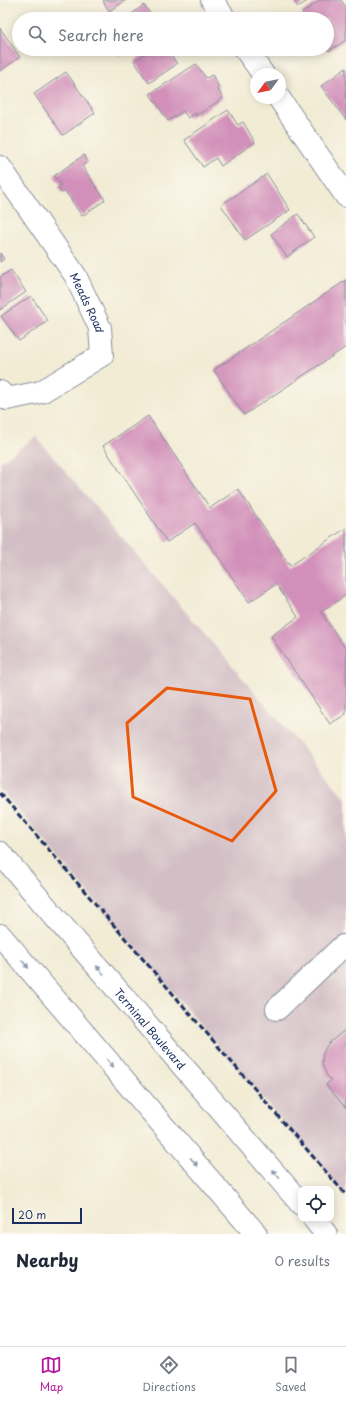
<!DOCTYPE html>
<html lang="en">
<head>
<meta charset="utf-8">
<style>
	body { margin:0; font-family:"Playpen Sans",sans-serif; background:#f6f6f7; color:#1f2937 }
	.controls { position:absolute; right:12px; bottom:12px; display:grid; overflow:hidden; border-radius:8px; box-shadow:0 2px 10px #0003 }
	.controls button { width:36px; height:36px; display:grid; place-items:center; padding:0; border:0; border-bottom:1px solid #e0e1e3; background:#fff; color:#1f2937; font:20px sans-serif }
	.compass { position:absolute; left:250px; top:68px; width:36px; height:36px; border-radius:50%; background:#fff; box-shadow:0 2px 10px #0003; rotate:237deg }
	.scale { position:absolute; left:12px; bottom:10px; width:70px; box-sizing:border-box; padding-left:4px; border:2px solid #1b2f5e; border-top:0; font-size:11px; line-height:14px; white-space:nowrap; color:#1b2f5e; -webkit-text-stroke:3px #fbf7ec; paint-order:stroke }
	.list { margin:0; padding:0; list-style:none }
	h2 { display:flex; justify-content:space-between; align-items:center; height:52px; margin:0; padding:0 16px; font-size:17px }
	h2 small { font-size:13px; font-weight:400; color:#747a83 }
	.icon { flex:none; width:22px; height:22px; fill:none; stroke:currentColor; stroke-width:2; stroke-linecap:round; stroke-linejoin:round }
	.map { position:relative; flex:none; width:346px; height:1234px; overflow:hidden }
	.search { position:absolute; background:#fff; box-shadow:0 2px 10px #0003; left:12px; right:12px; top:12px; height:44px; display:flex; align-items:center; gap:10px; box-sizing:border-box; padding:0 14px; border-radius:22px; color:#747a83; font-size:15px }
	.sheet { height:112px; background:#fff }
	nav { display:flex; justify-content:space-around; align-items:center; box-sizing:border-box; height:56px; border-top:1px solid #e0e1e3; background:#fff; font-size:11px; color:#747a83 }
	nav a { display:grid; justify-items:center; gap:2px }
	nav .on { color:#b5179e }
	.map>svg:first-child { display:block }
</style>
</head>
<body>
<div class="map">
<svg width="346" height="1234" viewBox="0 0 346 1234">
	<rect width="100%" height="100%" fill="#fbf7ec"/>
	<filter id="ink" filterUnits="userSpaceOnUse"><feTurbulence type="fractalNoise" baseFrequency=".025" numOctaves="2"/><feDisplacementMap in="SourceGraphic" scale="8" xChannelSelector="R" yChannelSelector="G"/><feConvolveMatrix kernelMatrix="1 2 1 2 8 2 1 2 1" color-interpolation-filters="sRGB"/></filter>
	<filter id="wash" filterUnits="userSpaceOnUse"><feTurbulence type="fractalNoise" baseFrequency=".012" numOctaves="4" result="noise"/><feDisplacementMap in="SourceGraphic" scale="16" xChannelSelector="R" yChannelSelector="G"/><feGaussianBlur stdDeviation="0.9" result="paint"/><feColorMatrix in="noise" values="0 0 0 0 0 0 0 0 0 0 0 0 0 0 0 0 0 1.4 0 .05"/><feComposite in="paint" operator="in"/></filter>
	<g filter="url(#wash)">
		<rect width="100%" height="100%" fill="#f2ecd5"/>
		<path fill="#d2bec5" d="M 36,437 L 346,799 L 346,1196 L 0,789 L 0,462 Z"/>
		<g id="blocks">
			<path fill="#d18fb9" d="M 105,0 L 126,0 L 109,11 L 103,1 Z
				M 293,0 L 309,0 L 298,7 Z
				M 320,0 L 341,0 L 346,7 L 346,40 L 329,51 L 327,49 L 327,19 L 306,19 L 302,13 Z
				M 144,5 L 154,19 L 125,19 Z
				M 0,28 L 20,57 L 0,71 Z
				M 116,49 L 127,49 L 120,55 Z
				M 152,49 L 167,49 L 177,64 L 149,83 L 134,61 Z
				M 196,64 L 206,78 L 212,75 L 219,87 L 217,88 L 223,98 L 196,116 L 196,113 L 188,118 L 183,111 L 168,121 L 150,94 Z
				M 346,68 L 346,120 L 321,86 Z
				M 66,72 L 95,113 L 63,135 L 34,94 Z
				M 228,110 L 238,125 L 243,122 L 255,142 L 221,166 L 216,158 L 203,167 L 184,140 Z
				M 84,155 L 88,162 L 82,166 L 105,200 L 82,216 L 65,191 L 62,193 L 58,187 L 61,185 L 54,176 Z
				M 267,174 L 290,210 L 245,240 L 221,205 Z
				M 298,214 L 314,237 L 287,257 L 271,234 Z
				M 0,253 L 4,259 L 0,262 Z
				M 11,270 L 26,292 L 0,310 L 0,277 Z
				M 346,280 L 346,347 L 244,415 L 214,370 Z
				M 31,296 L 48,321 L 19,341 L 1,316 Z
				M 148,416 L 210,508 L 238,489 L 290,566 L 346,528 L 346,595 L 321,612 L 346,649 L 346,714 L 330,724 L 271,636 L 298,617 L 276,584 L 249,602 L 195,523 L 167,542 L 103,446 Z
				M 346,1029 L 346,1108 L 326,1085 L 331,1080 L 327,1076 L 322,1064 L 323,1053 L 326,1047 L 329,1043 Z"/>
		</g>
	</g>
	<g filter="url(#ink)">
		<use href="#blocks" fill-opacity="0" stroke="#868e9a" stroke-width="1"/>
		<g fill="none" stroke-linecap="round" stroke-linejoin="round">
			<defs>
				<g id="minor">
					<path d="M 212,0 L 225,19"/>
					<path d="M 245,49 L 263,74"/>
					<path d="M 279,98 L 346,196"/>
					<path id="s1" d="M 0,167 L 75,275 L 100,328 L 102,355 L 41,392 L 7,399 L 0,392"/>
					<path d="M 277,1009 L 343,946"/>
				</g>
				<g id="major">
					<path id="s2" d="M 0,853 L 301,1204"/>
					<path d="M 0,935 L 256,1234"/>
					<path d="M 314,1219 L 326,1234"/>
				</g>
			</defs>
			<use href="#minor" stroke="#868e9a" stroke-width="24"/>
			<use href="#major" stroke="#868e9a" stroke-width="24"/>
			<use href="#minor" stroke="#fff" stroke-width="22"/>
			<use href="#major" stroke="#fff" stroke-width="22"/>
			<path stroke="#1b2f5e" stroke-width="3" stroke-dasharray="6 3" stroke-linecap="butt" d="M 0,793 L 346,1195"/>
		</g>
		<defs><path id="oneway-solid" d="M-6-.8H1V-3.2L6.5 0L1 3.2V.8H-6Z"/></defs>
		<g fill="#8d97ae">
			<use href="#oneway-solid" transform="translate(25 964) rotate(49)"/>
			<use href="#oneway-solid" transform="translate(100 970) rotate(-131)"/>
			<use href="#oneway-solid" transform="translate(110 1063) rotate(49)"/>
			<use href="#oneway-solid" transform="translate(194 1162) rotate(49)"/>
			<use href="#oneway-solid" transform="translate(276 1174) rotate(-131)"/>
		</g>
	</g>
	<path fill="none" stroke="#e8590c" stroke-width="3" stroke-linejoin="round" d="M 167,688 L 250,699 L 276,791 L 232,841 L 133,797 L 127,723 Z"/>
	<g text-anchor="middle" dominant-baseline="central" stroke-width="3" stroke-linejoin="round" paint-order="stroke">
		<g font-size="11" fill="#1b2f5e" stroke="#fbf7ec">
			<text stroke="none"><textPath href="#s1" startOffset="162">Meads Road</textPath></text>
			<text stroke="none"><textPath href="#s2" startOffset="231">Terminal Boulevard</textPath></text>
		</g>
	</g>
</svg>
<div class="controls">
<button><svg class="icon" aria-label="locate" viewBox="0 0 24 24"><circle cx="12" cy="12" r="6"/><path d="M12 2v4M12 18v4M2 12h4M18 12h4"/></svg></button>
</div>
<svg class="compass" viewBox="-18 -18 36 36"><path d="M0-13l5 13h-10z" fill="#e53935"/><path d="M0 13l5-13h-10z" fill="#747a83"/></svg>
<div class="scale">20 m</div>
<div class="search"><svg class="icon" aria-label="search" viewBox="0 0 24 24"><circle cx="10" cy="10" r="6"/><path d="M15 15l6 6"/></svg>Search here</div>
</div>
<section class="sheet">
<h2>Nearby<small>0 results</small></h2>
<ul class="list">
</ul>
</section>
<nav>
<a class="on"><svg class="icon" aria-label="map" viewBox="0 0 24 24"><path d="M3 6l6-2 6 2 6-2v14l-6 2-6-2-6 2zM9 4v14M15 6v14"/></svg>Map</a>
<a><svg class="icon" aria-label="directions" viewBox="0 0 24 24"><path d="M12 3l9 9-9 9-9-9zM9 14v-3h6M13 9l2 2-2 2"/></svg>Directions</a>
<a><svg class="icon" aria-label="saved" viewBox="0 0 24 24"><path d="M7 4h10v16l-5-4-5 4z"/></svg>Saved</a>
</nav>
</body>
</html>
